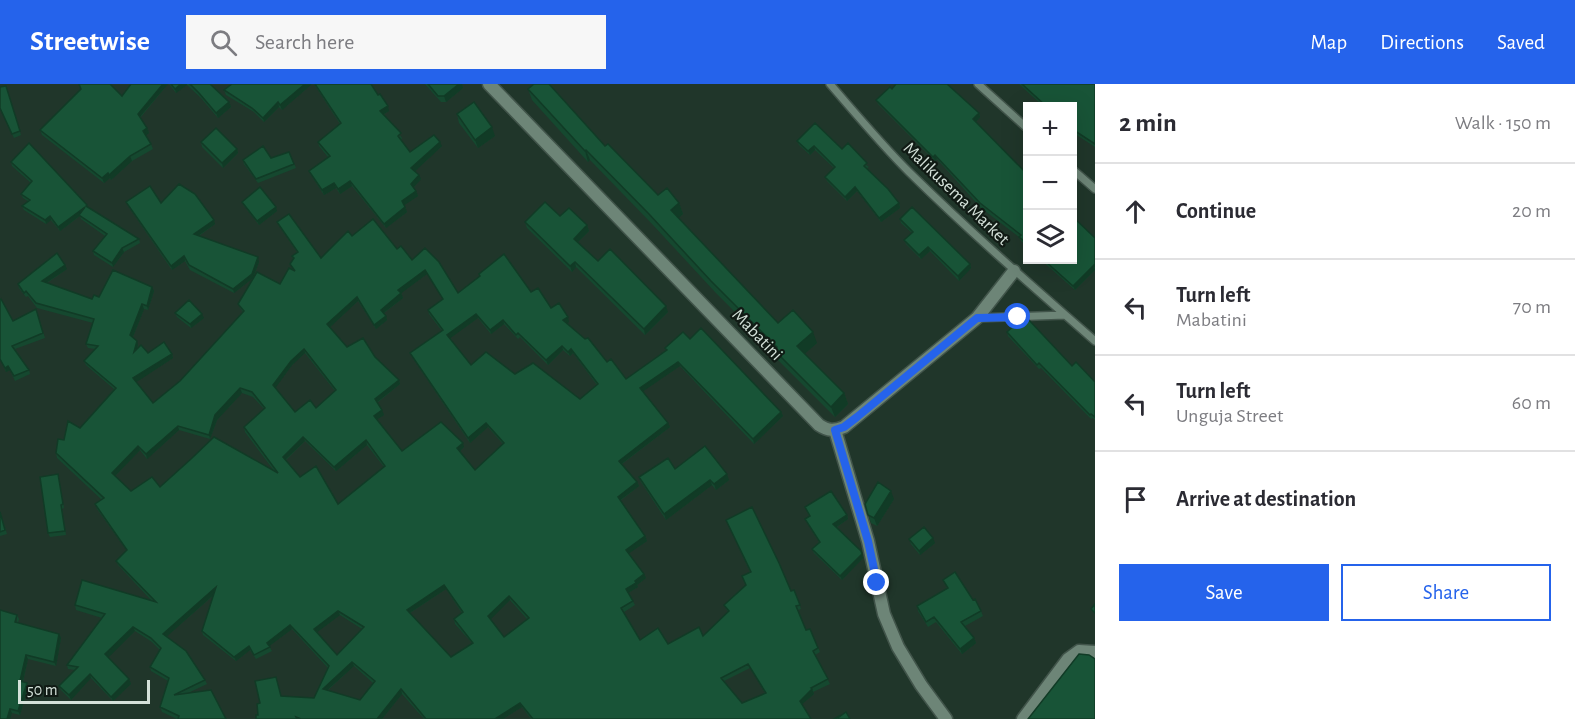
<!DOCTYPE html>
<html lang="en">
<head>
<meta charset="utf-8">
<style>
	body { margin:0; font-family:"Alegreya Sans",sans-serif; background:#f7f7f7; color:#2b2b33 }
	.controls { position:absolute; right:18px; top:18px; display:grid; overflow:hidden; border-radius:0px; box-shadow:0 6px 24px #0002 }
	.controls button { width:54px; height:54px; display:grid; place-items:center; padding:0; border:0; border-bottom:2px solid #e1e1e2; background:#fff; color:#2b2b33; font:30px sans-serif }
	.scale { position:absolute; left:18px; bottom:15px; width:132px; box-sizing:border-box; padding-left:6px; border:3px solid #d4e1d9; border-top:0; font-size:16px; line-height:21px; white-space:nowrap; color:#d4e1d9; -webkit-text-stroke:4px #111b15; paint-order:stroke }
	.stop { position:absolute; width:18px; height:18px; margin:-14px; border:4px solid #2563eb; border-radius:50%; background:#fff }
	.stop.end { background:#2563eb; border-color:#fff; box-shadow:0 2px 6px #0008 }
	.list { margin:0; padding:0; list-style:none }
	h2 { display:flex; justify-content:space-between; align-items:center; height:78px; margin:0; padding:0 24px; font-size:26px }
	h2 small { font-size:20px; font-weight:400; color:#7c7c81 }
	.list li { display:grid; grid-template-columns:39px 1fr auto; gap:18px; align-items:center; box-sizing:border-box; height:96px; padding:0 24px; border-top:2px solid #e1e1e2 }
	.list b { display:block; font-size:22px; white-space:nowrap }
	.list p { margin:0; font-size:20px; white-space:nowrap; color:#7c7c81 }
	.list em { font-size:20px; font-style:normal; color:#7c7c81 }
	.actions { display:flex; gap:12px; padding:18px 24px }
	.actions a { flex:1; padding:14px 0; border:2px solid #2563eb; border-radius:0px; text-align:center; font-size:21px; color:#2563eb }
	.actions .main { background:#2563eb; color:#fff }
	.icon { flex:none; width:33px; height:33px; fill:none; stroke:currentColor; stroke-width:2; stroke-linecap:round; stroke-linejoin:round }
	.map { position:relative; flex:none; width:1095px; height:635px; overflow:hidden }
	header { display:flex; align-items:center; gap:36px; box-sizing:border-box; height:84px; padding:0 30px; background:#2563eb; color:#fff }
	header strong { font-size:28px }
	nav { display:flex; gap:33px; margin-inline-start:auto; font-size:21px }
	.search { width:420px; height:54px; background:#f7f7f7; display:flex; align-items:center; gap:15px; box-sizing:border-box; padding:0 21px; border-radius:0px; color:#7c7c81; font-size:22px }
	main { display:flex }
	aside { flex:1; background:#fff }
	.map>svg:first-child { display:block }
</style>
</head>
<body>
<header>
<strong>Streetwise</strong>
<div class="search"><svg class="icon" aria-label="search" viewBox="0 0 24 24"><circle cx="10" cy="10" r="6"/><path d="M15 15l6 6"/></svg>Search here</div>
<nav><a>Map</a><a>Directions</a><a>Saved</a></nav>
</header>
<main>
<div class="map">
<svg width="1095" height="635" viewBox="0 0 1095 635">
	<rect width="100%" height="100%" fill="#20362a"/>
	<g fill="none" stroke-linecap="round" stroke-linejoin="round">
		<defs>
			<path id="service" d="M 830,0 C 856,30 881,60 909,88 C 969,147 1032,202 1095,257
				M 978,0 L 1028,45
				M 1072,85 L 1095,105
				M 977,234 L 1065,231"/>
			<path id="minor" d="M 489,0 L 819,341 C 828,347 834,347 844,343 L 977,234 L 1014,187
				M 835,346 L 868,457 L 884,530 L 898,563 L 921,601 L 946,635
				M 1023,635 L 1068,575 L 1079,567 L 1095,568"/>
		</defs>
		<use href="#service" stroke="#41544a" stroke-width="10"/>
		<use href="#minor" stroke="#41544a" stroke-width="15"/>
		<use href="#service" stroke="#6d8577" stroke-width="7"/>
		<use href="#minor" stroke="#6d8577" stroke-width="12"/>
	</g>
	<path fill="#15482f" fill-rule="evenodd" d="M 131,0 L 168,0 L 140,34 L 147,44 L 149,49 L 146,51 L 151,60 L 153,65 L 132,77 L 111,96 L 110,94 L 104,99 L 42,51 L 40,46 L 122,12 Z
		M 169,0 L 210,0 L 229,18 L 231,23 L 218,34 L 201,14 L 187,1 L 176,9 Z
		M 232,0 L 312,0 L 282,26 L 279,23 L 264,38 L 254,28 L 226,11 L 224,6 Z
		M 314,0 L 371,0 L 389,27 L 384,30 L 402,54 L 401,56 L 410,68 L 442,62 L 415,87 L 421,95 L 414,103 L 418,112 L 404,121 L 407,128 L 386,144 L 352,102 L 340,110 L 336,104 L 324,111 L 311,91 L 309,87 L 328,73 L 319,62 L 318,58 L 340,40 Z
		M 425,0 L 462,0 L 463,4 L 446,18 L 441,18 Z
		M 1019,0 L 1095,0 L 1095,63 L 1072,48 L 1072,22 L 1043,22 Z
		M 6,2 L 21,51 L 14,54 L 0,25 Z
		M 528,5 L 605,62 L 658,111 L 679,119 L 683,130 L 678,134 L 778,239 L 817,259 L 804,270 L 844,309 L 848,320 L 835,333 L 778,276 L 775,268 L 715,208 L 653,141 L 590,76 L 588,78 L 532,16 Z
		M 892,5 L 979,29 L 980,33 L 976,38 L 1028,91 L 1028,163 L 1021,157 L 1019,153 L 981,124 L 937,75 L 935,77 L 878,20 L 876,16 Z
		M 457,30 L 495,52 L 478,64 L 459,39 Z
		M 797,57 L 842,65 L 869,83 L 867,84 L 899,119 L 900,124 L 881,138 L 857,107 L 847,117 L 827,97 L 825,93 L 834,84 L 815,66 L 810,71 L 799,61 Z
		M 201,58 L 237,65 L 238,69 L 223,84 L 202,63 Z
		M 289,68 L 296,84 L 258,99 L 244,80 L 243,76 L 271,74 Z
		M 11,78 L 88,123 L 139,155 L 140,159 L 124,168 L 113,183 L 94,171 L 93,167 L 105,152 L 81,135 L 80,132 L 60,147 L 51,136 L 46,140 L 24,126 L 22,122 L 28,117 L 23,114 L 21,110 L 31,99 L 12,82 Z
		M 126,118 L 161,119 L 215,140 L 199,152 L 259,178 L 253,194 L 234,209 L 190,186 L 185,177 L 172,186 L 128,122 Z
		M 242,118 L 277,127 L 259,141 L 244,122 Z
		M 560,132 L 587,141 L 589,147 L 578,158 L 598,177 L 668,228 L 645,251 L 576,183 L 572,188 L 527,144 L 525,138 Z
		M 900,135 L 970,180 L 971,184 L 959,197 L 930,167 L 921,175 L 906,160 L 904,156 L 912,149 L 901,139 Z
		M 277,138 L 321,174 L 352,152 L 397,165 L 458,209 L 480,192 L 479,190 L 531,208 L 569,238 L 566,239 L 607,278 L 626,295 L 666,266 L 665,264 L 690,255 L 781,328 L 783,332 L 754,360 L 680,282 L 643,307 L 670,343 L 622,380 L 637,398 L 639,402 L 620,417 L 645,452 L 647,457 L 629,469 L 646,494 L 637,501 L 638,503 L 628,509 L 635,521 L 624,528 L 640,556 L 668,560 L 703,552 L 728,528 L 724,521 L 746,501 L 750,488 L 726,436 L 791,507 L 794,506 L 801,525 L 798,526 L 806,546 L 810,545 L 820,568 L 815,571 L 830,600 L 813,608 L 814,610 L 802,620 L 811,635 L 531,635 L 522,623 L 503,635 L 424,635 L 402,610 L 382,635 L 256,635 L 260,619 L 281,612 L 314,614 L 328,584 L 292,545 L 269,562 L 272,567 L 256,575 L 250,566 L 236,577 L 203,551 L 202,547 L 214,511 L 167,552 L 205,596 L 207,600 L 188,609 L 226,635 L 177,635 L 162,628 L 160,623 L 168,597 L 151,587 L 150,583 L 160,566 L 152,558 L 135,547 L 108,573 L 129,595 L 131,600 L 113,617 L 91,594 L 71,616 L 61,606 L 59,602 L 75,586 L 68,585 L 67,581 L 102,534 L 76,526 L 75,521 L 152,517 L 118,481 L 116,477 L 127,467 L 97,425 L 95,420 L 102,416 L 57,374 L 56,369 L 64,356 L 80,344 L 114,305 L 86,281 L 84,277 L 95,265 L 88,264 L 86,260 L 93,239 L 37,224 L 28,212 L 26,213 L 19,204 L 18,200 L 67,185 L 47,199 L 92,215 L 152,203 L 154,207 L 148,226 L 144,225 L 133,253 L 138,261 L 137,264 L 148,269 L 172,270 L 173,274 L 136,298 L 153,319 L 180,297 L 243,228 L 240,224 L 238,220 L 280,200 L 293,186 L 290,180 L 293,175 L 292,172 L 297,168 L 279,142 ZM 427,190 L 443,215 L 428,226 L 429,230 L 442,247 L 410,269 L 412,273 L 470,359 L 488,343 L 503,360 L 475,386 L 460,367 L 464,363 L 402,367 L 377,335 L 384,331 L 377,319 L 400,300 L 399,296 L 375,273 L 347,263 L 330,243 L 358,217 L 376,245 L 387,236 L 384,229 L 403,214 L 401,209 ZM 478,234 L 491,250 L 504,240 L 518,255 L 520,253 L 548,281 L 563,266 L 570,272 L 573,269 L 597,301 L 580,315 L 515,290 L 471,281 L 450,254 ZM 305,269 L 335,307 L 316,324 L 295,328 L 275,304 L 292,281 ZM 242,309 L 253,313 L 264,325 L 244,343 L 245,348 L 275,388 L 131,407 L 115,392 L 140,366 L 147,375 L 179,346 L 210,355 L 217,336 ZM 305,357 L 336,387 L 367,361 L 384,383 L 338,420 L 300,393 L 286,376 ZM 446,505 L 462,529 L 454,535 L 455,540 L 472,559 L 451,573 L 410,529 ZM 510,516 L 527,535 L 504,553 L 490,535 ZM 340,531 L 362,545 L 337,571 L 317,548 ZM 354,582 L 373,599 L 360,616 L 328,606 ZM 750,584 L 765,609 L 742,619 L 724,597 Z
		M 1095,154 L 1095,186 L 1075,206 L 1041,176 L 1072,176 Z
		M 36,225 L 45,254 L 15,265 L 29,286 L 30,290 L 15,297 L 10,286 L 6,288 L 0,275 L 13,237 Z
		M 175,229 L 204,234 L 191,244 L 177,233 Z
		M 1007,248 L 1072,282 L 1095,298 L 1095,336 L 1093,334 L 1091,335 L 1041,284 L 1039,285 L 1008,252 Z
		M 58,390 L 64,424 L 62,425 L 66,451 L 50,453 L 48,449 Z
		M 639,393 L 729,396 L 716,406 L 712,401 L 666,436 L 641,398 Z
		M 894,415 L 877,442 L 871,439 L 865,420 Z
		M 805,423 L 847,431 L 848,435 L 837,443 L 861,467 L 863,474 L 842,496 L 814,469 L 812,465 L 819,458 L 807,439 L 805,435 L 809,432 Z
		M 0,427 L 7,450 L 0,452 Z
		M 909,455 L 935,459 L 920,471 L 911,460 Z
		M 943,496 L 981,527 L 983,532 L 965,542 L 974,554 L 976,559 L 962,570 L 936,538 L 928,543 L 918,527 L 917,522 L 947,504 Z
		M 17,531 L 19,535 L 18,539 L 59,550 L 61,554 L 56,582 L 28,575 L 23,598 L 28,603 L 20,631 L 12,629 L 10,635 Z"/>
	<path fill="#113b26" d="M 163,0 L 168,0 L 139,34 L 138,30 Z
		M 181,0 L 187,0 L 187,1 L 176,9 L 175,5 Z
		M 305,0 L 312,0 L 282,26 L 280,21 Z
		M 459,0 L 462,0 L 463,4 L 446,18 L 444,12 Z
		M 229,18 L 231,23 L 218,34 L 216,29 Z
		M 278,18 L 279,23 L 264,38 L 263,34 Z
		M 388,22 L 389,27 L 382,31 L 380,27 Z
		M 979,29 L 980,33 L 974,40 L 973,35 Z
		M 492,43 L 495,52 L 478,64 L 475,56 Z
		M 147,44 L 149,49 L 145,52 L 143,47 Z
		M 440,58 L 442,62 L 413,89 L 411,84 Z
		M 814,62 L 815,66 L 810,71 L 808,67 Z
		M 237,65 L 238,69 L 223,84 L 222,79 Z
		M 586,66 L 590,76 L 588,78 L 585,67 Z
		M 935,71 L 937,75 L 935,77 L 933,73 Z
		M 130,72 L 132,77 L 111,96 L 109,91 Z
		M 108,89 L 110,94 L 104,99 L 102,94 Z
		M 419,91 L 421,95 L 413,104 L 411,100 Z
		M 350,97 L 352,102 L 340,110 L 338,105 Z
		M 334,99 L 336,104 L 324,111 L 322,106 Z
		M 855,103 L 857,107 L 847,117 L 845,113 Z
		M 416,107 L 418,112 L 403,122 L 402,117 Z
		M 679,119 L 683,130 L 675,137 L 671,126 Z
		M 899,119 L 900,124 L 881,138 L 879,134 Z
		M 85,123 L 86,127 L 60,147 L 58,143 Z
		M 276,123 L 277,127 L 259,141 L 257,137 Z
		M 405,123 L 407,128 L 386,144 L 384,140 Z
		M 50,132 L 51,136 L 46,140 L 45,136 Z
		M 214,136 L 215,140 L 195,154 L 194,150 Z
		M 587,141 L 589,147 L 576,160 L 574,155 Z
		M 928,163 L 930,167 L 921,175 L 919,171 Z
		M 122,164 L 124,168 L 113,183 L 112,179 Z
		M 184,172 L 185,177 L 172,186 L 171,182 Z
		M 258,173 L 259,178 L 253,194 L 234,209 L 233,205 Z
		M 575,178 L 576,183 L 572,188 L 570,182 Z
		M 970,180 L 971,184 L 959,197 L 958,192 Z
		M 65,181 L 67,185 L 43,201 L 42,197 Z
		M 1094,181 L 1095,186 L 1075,206 L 1073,202 Z
		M 425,186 L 427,190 L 400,210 L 398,206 Z
		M 152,203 L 154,207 L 148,226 L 147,222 Z
		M 401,209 L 403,214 L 382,230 L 381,226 Z
		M 357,213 L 358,217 L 329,244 L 327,240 Z
		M 142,220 L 144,225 L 132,255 L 130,251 Z
		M 666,222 L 668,228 L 645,251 L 644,245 Z
		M 202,230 L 204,234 L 191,244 L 190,240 Z
		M 476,230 L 478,234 L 449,255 L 447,251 Z
		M 386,232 L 387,236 L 376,245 L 374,241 Z
		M 568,233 L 569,238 L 565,241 L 563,236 Z
		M 503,236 L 504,240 L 491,250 L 490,246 Z
		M 813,248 L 817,259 L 801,273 L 797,262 Z
		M 137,257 L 138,261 L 135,272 L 134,268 Z
		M 562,262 L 563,266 L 548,281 L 546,276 Z
		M 304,265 L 305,269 L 292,281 L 274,306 L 273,301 L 291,277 Z
		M 571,265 L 573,269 L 570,272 L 568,268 Z
		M 172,270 L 173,274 L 135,299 L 133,294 Z
		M 678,278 L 680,282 L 642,308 L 640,304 Z
		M 8,282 L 10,286 L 6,288 L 5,284 Z
		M 399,296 L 400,300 L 376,319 L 375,315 Z
		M 240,304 L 242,309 L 217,336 L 210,355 L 209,351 L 215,331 Z
		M 844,309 L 848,320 L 835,333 L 831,323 Z
		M 382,326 L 384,331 L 376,336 L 374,332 Z
		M 781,328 L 783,332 L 754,360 L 753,355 Z
		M 486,339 L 488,343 L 470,359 L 468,354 Z
		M 668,339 L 670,343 L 620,381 L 619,377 Z
		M 178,342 L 179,346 L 147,375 L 146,370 Z
		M 303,353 L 305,357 L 284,377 L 283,373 Z
		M 366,356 L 367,361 L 336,387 L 334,383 Z
		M 463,359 L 464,363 L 459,368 L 457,364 Z
		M 138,362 L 140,366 L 114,393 L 112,389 Z
		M 727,390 L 729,396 L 716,406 L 714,400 Z
		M 710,396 L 712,401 L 666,436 L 664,430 Z
		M 637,398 L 639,402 L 619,417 L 618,413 Z
		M 891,407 L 894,415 L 877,442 L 874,434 Z
		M 847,431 L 848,435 L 835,444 L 833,440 Z
		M 645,452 L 647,457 L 628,470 L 626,466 Z
		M 933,454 L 935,459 L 920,471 L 919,467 Z
		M 862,470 L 863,474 L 842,496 L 840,492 Z
		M 644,490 L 646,494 L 637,501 L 638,503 L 628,509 L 626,505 Z
		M 444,501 L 446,505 L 408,530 L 407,526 Z
		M 216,503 L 218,507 L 165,554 L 163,550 Z
		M 509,512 L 510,516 L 490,536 L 488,532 Z
		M 338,527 L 340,531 L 316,549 L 314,545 Z
		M 290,541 L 292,545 L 268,563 L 267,559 Z
		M 133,543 L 135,547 L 107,575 L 105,570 Z
		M 59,550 L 61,554 L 56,582 L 54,578 Z
		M 974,554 L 976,559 L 962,570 L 960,565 Z
		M 249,562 L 250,566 L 236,577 L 234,573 Z
		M 26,571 L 28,575 L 22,601 L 20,597 Z
		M 352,578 L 354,582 L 324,609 L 323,605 Z
		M 90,590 L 91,594 L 71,616 L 69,611 Z
		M 129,595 L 131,600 L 113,617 L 111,613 Z
		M 27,599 L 28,603 L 20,631 L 18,627 Z
		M 401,605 L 402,610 L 382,635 L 377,635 Z
		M 812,605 L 814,610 L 801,621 L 800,617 Z
		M 520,619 L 522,623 L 503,635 L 495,635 Z
		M 10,625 L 12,629 L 10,635 L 7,635 Z"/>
	<path fill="#185437" stroke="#113b26" stroke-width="1.5" fill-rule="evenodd" d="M 79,0 L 110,0 L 122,12 L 131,0 L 163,0 L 138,30 L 147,44 L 143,47 L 151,60 L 130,72 L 109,91 L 108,89 L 102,94 L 40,46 L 81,5 Z
		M 171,0 L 181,0 L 175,5 Z
		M 190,0 L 210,0 L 229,18 L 216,29 L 199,9 Z
		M 232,0 L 305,0 L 280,21 L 278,18 L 263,34 L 252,24 L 224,6 Z
		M 315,0 L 371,0 L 378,11 L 380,10 L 388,22 L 380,27 L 401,49 L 398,52 L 410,68 L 434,51 L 440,58 L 411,84 L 419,91 L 411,100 L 416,107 L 402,117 L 405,123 L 384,140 L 350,97 L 338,105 L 334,99 L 322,106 L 309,87 L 330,72 L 318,58 L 341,39 Z
		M 428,0 L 459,0 L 444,12 L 438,12 Z
		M 534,0 L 549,0 L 605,62 L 608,60 L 658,111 L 667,104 L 679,119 L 671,126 L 778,239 L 793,226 L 813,248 L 797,262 L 844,309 L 831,323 L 774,266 L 777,263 L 711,197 L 649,130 L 586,66 L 585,67 L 528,5 Z
		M 896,0 L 947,0 L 979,29 L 973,35 L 1028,91 L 1028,160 L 1019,153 L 1021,151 L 980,119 L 935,71 L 933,73 L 876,16 L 890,3 L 892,5 Z
		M 1022,0 L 1095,0 L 1095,60 L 1072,45 L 1072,22 L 1046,22 Z
		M 6,2 L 20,47 L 12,50 L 0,24 L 0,3 Z
		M 474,18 L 492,43 L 475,56 L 457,30 Z
		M 815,39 L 842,65 L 848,59 L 867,79 L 864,82 L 888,105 L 899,119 L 879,134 L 855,103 L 845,113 L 825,93 L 835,83 L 814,62 L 808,67 L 797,57 Z
		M 216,44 L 237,65 L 222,79 L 201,58 Z
		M 29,59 L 87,121 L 86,122 L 139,155 L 122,164 L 112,179 L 93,167 L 107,150 L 79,131 L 85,123 L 58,143 L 50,132 L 45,136 L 22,122 L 30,116 L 21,110 L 32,97 L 11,78 Z
		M 263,62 L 271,74 L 289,68 L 294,80 L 256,95 L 243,76 Z
		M 179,100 L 195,110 L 214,136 L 194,150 L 258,173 L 252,190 L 233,205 L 189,181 L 184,172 L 171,182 L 126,118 L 150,102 L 161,119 Z
		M 260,103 L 276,123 L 257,137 L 242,118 Z
		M 545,118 L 560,132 L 569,124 L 587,141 L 574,155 L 598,177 L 610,165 L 666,222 L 644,245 L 575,178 L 570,182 L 525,138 Z
		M 912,123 L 970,180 L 958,192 L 928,163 L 919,171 L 904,156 L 913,148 L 900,135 Z
		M 289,130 L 321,174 L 348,147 L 352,152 L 373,135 L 397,165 L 401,162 L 412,176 L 425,164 L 439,178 L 458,209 L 480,192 L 479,190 L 504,170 L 531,208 L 538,204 L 551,224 L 559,219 L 568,233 L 563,236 L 585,255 L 588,254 L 607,278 L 611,275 L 626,295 L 667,266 L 665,264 L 683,248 L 690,255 L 701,244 L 781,328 L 753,355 L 678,278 L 640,304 L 668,339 L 619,377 L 637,398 L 618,413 L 645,452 L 626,466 L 644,490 L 635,497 L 636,499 L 626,505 L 633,517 L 621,524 L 640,556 L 658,544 L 668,560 L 699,543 L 703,552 L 729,527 L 724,521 L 746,501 L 742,492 L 751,488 L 726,436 L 752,423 L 779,479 L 791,507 L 794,506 L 800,521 L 796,522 L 806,546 L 810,545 L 818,564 L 813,567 L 828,595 L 811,604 L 812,605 L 800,617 L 811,635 L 533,635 L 520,619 L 495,635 L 426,635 L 401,605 L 377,635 L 301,635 L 296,633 L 297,635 L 256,635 L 256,631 L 258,631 L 257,620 L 260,619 L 255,597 L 276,593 L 281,612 L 314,614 L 329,582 L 290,541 L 267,559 L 270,563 L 254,571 L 249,562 L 234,573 L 202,547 L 216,503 L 163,550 L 186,567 L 205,596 L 174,611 L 211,606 L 226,635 L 178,635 L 179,632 L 160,623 L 169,594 L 150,583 L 161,564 L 151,554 L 133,543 L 105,570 L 129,595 L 111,613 L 90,590 L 69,611 L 59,602 L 78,583 L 67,581 L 105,530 L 75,521 L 82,496 L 156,518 L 116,477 L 127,466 L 95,420 L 104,414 L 56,369 L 58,355 L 64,356 L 68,337 L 80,344 L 116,304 L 84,277 L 98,262 L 86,260 L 94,235 L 36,219 L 26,207 L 24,209 L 18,200 L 57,169 L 65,181 L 42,197 L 92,215 L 94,211 L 99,213 L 113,186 L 152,203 L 147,222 L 142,220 L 130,251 L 137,257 L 134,268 L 141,261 L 148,269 L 164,258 L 172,270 L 133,294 L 153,319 L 180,297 L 244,227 L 238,220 L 257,188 L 280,200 L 289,184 L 295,187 L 290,180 L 294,174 L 292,172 L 298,168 L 277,138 ZM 425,186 L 443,215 L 428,226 L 443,246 L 410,269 L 468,354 L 486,339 L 504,359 L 475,386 L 457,364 L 463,359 L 441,338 L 402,367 L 374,332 L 382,326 L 375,315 L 399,296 L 375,273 L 363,254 L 347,263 L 327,240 L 357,213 L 374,241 L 386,232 L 381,226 L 401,209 L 398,206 ZM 476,230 L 490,246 L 503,236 L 516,251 L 518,249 L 546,276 L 562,262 L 568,268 L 571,265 L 598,300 L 580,315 L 533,279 L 515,290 L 486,268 L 471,281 L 447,251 ZM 304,265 L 336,306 L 316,324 L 310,316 L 295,328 L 273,301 L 291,277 ZM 240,304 L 252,308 L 265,324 L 244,343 L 278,389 L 214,353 L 191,375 L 160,403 L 152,393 L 131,407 L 112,389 L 138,362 L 146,370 L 178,342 L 209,351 L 215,331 ZM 303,353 L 334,383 L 366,356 L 385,382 L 338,420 L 316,382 L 300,393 L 283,373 ZM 444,501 L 463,528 L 454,535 L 473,559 L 451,573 L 407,526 ZM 509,512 L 529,534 L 504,553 L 488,532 ZM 338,527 L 364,543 L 337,571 L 314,545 ZM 352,578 L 375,597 L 360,616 L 323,605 ZM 748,580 L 766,609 L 742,619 L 721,594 Z
		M 1072,132 L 1095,154 L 1095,182 L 1094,181 L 1073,202 L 1044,176 L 1072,176 Z
		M 1,215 L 13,237 L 36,225 L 43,249 L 12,262 L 29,286 L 14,292 L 8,282 L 5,284 L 0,275 L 0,216 Z
		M 189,216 L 202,230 L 190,240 L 175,229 Z
		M 1022,234 L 1027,234 L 1072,282 L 1076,278 L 1095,298 L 1095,333 L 1091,330 L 1090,331 L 1039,279 L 1037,281 L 1007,248 Z
		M 705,362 L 727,390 L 714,400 L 710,396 L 664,430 L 639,393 L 668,374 L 675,385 Z
		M 58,390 L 63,420 L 61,421 L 65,447 L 48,449 L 40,393 Z
		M 878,398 L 891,407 L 874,434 L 868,431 L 865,420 Z
		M 831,407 L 847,431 L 833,440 L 861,467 L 862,470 L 840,492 L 812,465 L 820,458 L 805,435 L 810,432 L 805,423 Z
		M 0,428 L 5,446 L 0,448 Z
		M 924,443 L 933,454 L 919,467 L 909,455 Z
		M 955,488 L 973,516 L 975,515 L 981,527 L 961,538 L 974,554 L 960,565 L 934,533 L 926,538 L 917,522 L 948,504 L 943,496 Z
		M 1095,520 L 1095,529 L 1091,525 Z
		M 0,526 L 17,531 L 15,538 L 59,550 L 54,578 L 26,571 L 20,597 L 27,599 L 18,627 L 10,625 L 7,635 L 0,635 Z
		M 1079,570 L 1089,571 L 1095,575 L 1095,635 L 1028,635 Z
		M 846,628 L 850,635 L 834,635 L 839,632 L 839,633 Z"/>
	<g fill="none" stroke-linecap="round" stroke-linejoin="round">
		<path stroke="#2563eb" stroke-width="8" d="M 877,499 L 868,457 L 835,346 L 844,343 L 857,333 L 977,234 L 1018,233"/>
	</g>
	<g text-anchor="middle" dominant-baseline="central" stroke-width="4.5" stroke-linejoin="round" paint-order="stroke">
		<g font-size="18" fill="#d4e1d9" stroke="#111b15">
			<text transform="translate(956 110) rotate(44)">Malikusema Market</text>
			<text transform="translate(757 251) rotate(46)">Mabatini</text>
		</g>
	</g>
</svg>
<div class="controls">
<button>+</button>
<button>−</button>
<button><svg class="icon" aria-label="layers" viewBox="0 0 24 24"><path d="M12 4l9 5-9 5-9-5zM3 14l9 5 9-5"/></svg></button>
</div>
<div class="scale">50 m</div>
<div class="stop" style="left:1018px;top:233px"></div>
<div class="stop end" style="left:877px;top:499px"></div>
</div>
<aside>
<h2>2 min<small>Walk · 150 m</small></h2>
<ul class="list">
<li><svg class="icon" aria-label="ahead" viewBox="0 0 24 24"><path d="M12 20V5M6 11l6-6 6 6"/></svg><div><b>Continue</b></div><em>20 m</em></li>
<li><svg class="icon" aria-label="left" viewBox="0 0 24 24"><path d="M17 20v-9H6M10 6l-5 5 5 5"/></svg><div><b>Turn left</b><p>Mabatini</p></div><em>70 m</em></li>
<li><svg class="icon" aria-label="left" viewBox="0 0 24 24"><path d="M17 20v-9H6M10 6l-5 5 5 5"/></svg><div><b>Turn left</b><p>Unguja Street</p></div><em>60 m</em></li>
<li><svg class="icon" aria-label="arrive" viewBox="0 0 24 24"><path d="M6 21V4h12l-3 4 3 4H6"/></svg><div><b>Arrive at destination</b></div></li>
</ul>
<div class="actions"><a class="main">Save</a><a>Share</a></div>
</aside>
</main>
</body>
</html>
